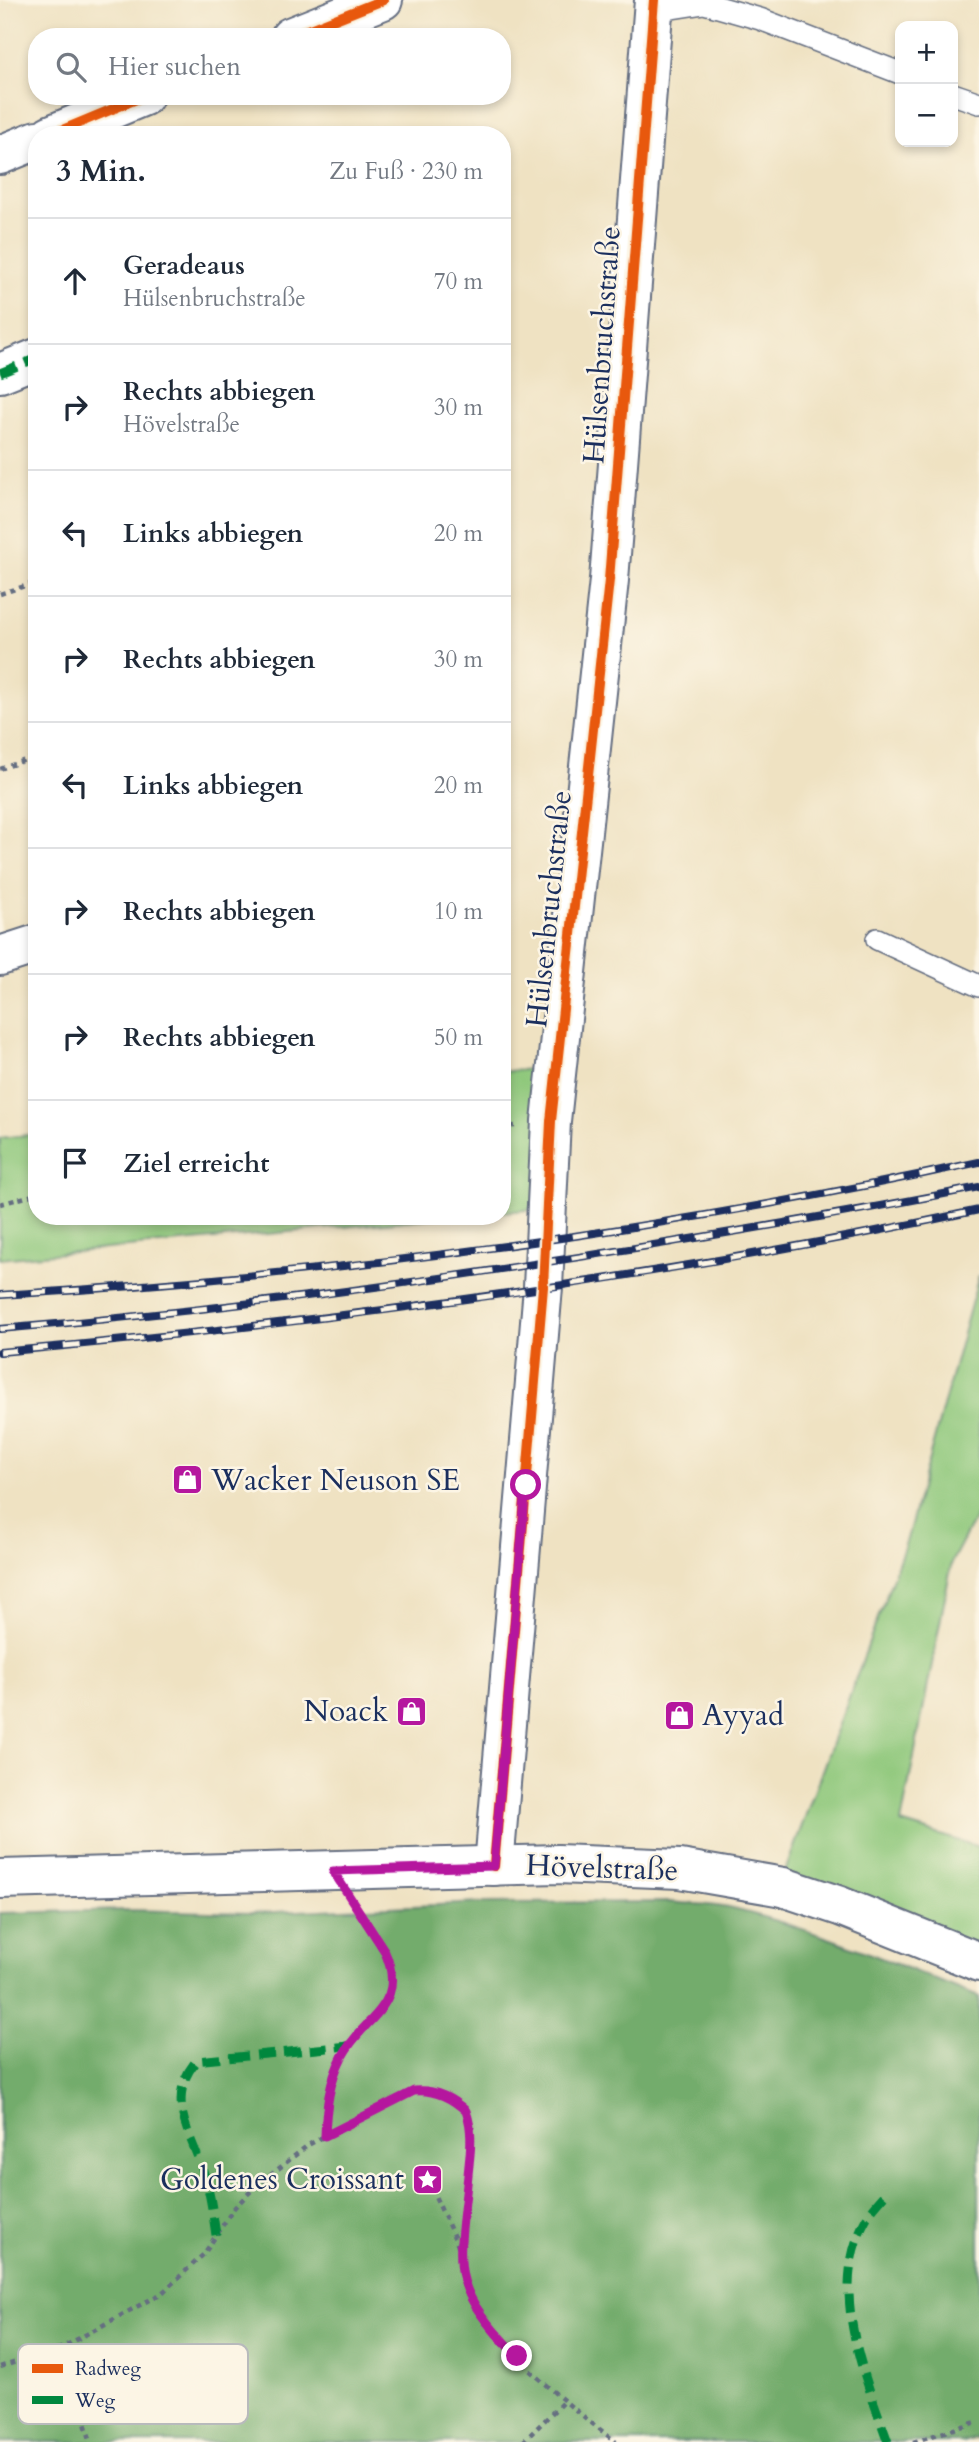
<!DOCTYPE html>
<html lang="de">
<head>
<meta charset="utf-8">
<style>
	body { margin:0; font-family:Cardo,serif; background:#f6f6f7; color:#1f2937 }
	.controls { position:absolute; right:21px; top:21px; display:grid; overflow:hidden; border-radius:14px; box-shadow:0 4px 10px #0003 }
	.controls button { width:63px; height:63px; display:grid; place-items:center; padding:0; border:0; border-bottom:2px solid #e0e1e3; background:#fff; color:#1f2937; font:35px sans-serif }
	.stop { position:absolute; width:21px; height:21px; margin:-16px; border:5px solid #b5179e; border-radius:50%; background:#fff }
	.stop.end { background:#b5179e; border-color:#fff; box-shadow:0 2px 7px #0008 }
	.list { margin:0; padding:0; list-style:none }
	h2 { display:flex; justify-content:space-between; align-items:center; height:91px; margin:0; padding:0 28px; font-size:30px }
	h2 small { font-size:23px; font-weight:400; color:#747a83 }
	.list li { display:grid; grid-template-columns:46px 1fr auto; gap:21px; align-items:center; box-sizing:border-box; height:126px; padding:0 28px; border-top:2px solid #e0e1e3 }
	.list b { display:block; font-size:26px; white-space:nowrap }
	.list p { margin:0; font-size:23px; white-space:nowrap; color:#747a83 }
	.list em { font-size:23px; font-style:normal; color:#747a83 }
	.icon { flex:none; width:38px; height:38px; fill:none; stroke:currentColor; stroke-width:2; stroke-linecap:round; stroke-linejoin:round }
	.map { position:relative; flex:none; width:979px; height:2442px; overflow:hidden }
	.search { position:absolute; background:#fff; box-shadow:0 4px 10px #0003; left:28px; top:28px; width:483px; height:77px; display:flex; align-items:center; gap:18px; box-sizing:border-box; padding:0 24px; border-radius:28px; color:#747a83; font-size:26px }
	.panel { position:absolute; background:#fff; box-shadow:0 4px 10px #0003; left:28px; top:126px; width:483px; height:1099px; border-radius:28px }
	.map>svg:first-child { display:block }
</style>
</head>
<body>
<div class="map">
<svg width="979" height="2442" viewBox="0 0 979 2442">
	<rect width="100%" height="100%" fill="#fcf5e5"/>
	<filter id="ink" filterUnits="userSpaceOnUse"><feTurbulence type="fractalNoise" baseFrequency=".0143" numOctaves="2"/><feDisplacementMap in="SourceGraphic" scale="14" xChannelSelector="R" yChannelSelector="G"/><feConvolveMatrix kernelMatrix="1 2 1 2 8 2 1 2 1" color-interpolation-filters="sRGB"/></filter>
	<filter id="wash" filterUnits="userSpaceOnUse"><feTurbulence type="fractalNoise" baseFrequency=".00686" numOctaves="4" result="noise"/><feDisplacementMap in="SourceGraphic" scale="28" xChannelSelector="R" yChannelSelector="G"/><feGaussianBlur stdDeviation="1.57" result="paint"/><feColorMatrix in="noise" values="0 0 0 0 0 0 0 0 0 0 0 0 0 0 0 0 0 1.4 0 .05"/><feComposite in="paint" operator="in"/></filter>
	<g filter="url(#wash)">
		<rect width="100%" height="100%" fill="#efe2c2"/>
		<path fill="#8fc87c" stroke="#557c6d" stroke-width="2" d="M 552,1067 L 538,1209 L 502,1212 L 502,1072 Z
			M 37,1134 L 37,1216 L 458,1216 L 0,1259 L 0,1138 Z
			M 979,1275 L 979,1510 L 952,1561 L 901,1823 L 979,1847 L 979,1957 L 782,1880 L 907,1539 Z"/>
		<path fill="#73ac6c" stroke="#476e65" stroke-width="2" d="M 670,1902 C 689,1904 710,1904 729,1908 C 815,1928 897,1965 979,1997 L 979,2437 L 962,2442 L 0,2442 L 0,1913 L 128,1910 L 251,1913 L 482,1903 Z"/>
	</g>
	<g filter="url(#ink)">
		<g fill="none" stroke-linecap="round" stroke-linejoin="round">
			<defs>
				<path id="lane" d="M 653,11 L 704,3 L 760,19 L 900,73
					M 953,94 L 979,103
					M 877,939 L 979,986"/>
				<path id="street" d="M 290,37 L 383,0
					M 50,135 L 144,96
					M 0,155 L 37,140
					M 0,373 L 37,358
					M 0,956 L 37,944
					M 494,1866 L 543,1287 L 551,1121 L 609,580 L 654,0"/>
				<path id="secondary" d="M 0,1879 L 558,1864 L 680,1869 L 783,1887 L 840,1906 L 979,1962"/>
			</defs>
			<use href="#lane" stroke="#656e81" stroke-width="24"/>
			<use href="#street" stroke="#656e81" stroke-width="42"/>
			<use href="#secondary" stroke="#656e81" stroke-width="42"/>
			<path stroke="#656e81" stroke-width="4.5" stroke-dasharray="5 5" stroke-linecap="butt" d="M 0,594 L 37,582
				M 0,769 L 37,756
				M 502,1127 L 515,1126
				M 0,1204 L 37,1194
				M 325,2136 L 327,2099 L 342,2055 L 387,2001 L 392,1990 L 389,1962 L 357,1907
				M 427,2179 L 460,2250
				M 61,2348 L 91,2442
				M 0,2367 L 61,2348 L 162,2293 L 204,2254 L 234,2208 L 252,2190 L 308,2145 L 325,2136 L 414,2091 L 428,2090 L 456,2102 L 466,2111 L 471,2124 C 475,2171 458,2217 460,2264 C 462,2325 570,2406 616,2442
				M 523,2442 L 564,2401
				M 913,2442 L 979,2421"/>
			<use href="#lane" stroke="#fff" stroke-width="21"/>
			<use href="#street" stroke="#fff" stroke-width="38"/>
			<use href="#secondary" stroke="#fff" stroke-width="38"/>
			<defs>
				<path id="rail" d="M 0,1295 C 328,1276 658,1232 979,1162
					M 0,1329 C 225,1310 449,1279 672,1242 C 774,1225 877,1208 979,1187
					M 0,1352 C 328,1322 657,1279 979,1210"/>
			</defs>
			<use href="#rail" stroke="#1b2f5e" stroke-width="8"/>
			<use href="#rail" stroke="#fcf5e5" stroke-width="5" stroke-dasharray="16" stroke-linecap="butt"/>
			<path stroke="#00873e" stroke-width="9" stroke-dasharray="18 9" stroke-linecap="butt" d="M 0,373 L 37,358
				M 216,2235 C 213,2214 210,2191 203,2171 C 190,2132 165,2099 196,2061 L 348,2046
				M 888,2442 C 864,2374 827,2289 866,2219 C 872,2208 882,2199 889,2189"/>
			<defs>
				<path id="cycleway" d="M 290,37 L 383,0
					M 50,135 L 144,96
					M 494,1866 L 543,1287 L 551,1121 L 609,580 L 654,0"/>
			</defs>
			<use href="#cycleway" stroke="#fcf5e5" stroke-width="15"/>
			<use href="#cycleway" stroke="#e8590c" stroke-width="10"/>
		</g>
	</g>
	<g fill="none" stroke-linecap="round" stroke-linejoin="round" filter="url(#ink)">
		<path stroke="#b5179e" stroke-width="9" d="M 517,2356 C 447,2284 458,2269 468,2175 C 470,2153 474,2133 466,2111 C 451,2097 435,2089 414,2091 L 325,2136 C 326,2109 329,2082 342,2057 C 363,2016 410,2006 384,1950 L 333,1871 L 494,1866 L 526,1485"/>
	</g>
	<defs>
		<symbol id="shop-square" viewBox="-11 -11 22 22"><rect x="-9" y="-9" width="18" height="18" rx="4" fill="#b5179e" stroke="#fcf5e5"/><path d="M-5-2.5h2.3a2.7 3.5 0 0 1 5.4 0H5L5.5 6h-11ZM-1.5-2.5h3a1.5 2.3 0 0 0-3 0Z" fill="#fff"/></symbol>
		<symbol id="sight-square" viewBox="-11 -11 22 22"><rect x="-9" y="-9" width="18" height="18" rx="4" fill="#b5179e" stroke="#fcf5e5"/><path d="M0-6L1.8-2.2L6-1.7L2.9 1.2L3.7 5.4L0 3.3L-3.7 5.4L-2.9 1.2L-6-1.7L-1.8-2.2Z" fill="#fff"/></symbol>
	</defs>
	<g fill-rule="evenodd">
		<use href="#shop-square" x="170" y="1462" width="35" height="35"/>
		<use href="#shop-square" x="394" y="1694" width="35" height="35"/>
		<use href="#shop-square" x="662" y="1698" width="35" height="35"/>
		<use href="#sight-square" x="410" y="2162" width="35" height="35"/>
	</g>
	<g text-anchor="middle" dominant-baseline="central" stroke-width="5" stroke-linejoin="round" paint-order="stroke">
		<g font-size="30" fill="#1b2f5e" stroke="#fcf5e5">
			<text transform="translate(602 345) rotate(-86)">Hülsenbruchstraße</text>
			<text transform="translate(549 909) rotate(-84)">Hülsenbruchstraße</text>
			<text transform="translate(602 1868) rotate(2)">Hövelstraße</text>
		</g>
		<g font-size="30" fill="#1b2f5e" stroke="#fcf5e5" text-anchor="start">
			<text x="211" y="1480">Wacker Neuson SE</text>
			<text x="388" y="1711" text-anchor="end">Noack</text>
			<text x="702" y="1715">Ayyad</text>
			<text x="404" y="2179" text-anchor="end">Goldenes Croissant</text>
		</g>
	</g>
	<rect x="18" y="2344" width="230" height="80" rx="10" fill="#fcf5e5" stroke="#b8babc" stroke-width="2"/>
	<rect x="32" y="2364" width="31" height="9" fill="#e8590c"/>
	<rect x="32" y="2396" width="31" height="8" fill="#00873e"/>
	<g font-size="19" fill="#1b2f5e">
		<text x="75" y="2375">Radweg</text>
		<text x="75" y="2407">Weg</text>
	</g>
</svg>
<div class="controls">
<button>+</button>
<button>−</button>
</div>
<div class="stop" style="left:526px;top:1485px"></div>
<div class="stop end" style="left:517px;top:2356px"></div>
<div class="search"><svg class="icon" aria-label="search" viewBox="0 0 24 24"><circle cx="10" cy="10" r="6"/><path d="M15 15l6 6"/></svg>Hier suchen</div>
<section class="panel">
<h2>3 Min.<small>Zu Fuß · 230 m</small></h2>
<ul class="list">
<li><svg class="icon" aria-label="ahead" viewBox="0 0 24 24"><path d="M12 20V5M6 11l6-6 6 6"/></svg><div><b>Geradeaus</b><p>Hülsenbruchstraße</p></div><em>70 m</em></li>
<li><svg class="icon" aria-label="right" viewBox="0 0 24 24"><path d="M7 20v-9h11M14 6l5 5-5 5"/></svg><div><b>Rechts abbiegen</b><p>Hövelstraße</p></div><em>30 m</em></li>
<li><svg class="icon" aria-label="left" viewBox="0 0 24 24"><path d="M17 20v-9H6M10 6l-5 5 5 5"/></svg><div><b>Links abbiegen</b></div><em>20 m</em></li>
<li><svg class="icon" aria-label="right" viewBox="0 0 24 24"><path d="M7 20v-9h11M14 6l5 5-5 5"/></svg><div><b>Rechts abbiegen</b></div><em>30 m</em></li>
<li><svg class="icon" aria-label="left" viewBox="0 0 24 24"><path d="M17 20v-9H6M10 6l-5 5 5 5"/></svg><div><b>Links abbiegen</b></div><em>20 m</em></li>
<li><svg class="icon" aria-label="right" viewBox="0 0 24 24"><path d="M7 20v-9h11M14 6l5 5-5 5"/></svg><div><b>Rechts abbiegen</b></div><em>10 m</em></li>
<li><svg class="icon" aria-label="right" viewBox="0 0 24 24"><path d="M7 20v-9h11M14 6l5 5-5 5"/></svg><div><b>Rechts abbiegen</b></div><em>50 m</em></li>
<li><svg class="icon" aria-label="arrive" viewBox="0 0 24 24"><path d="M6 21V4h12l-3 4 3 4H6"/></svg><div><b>Ziel erreicht</b></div></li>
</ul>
</section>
</div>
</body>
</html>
